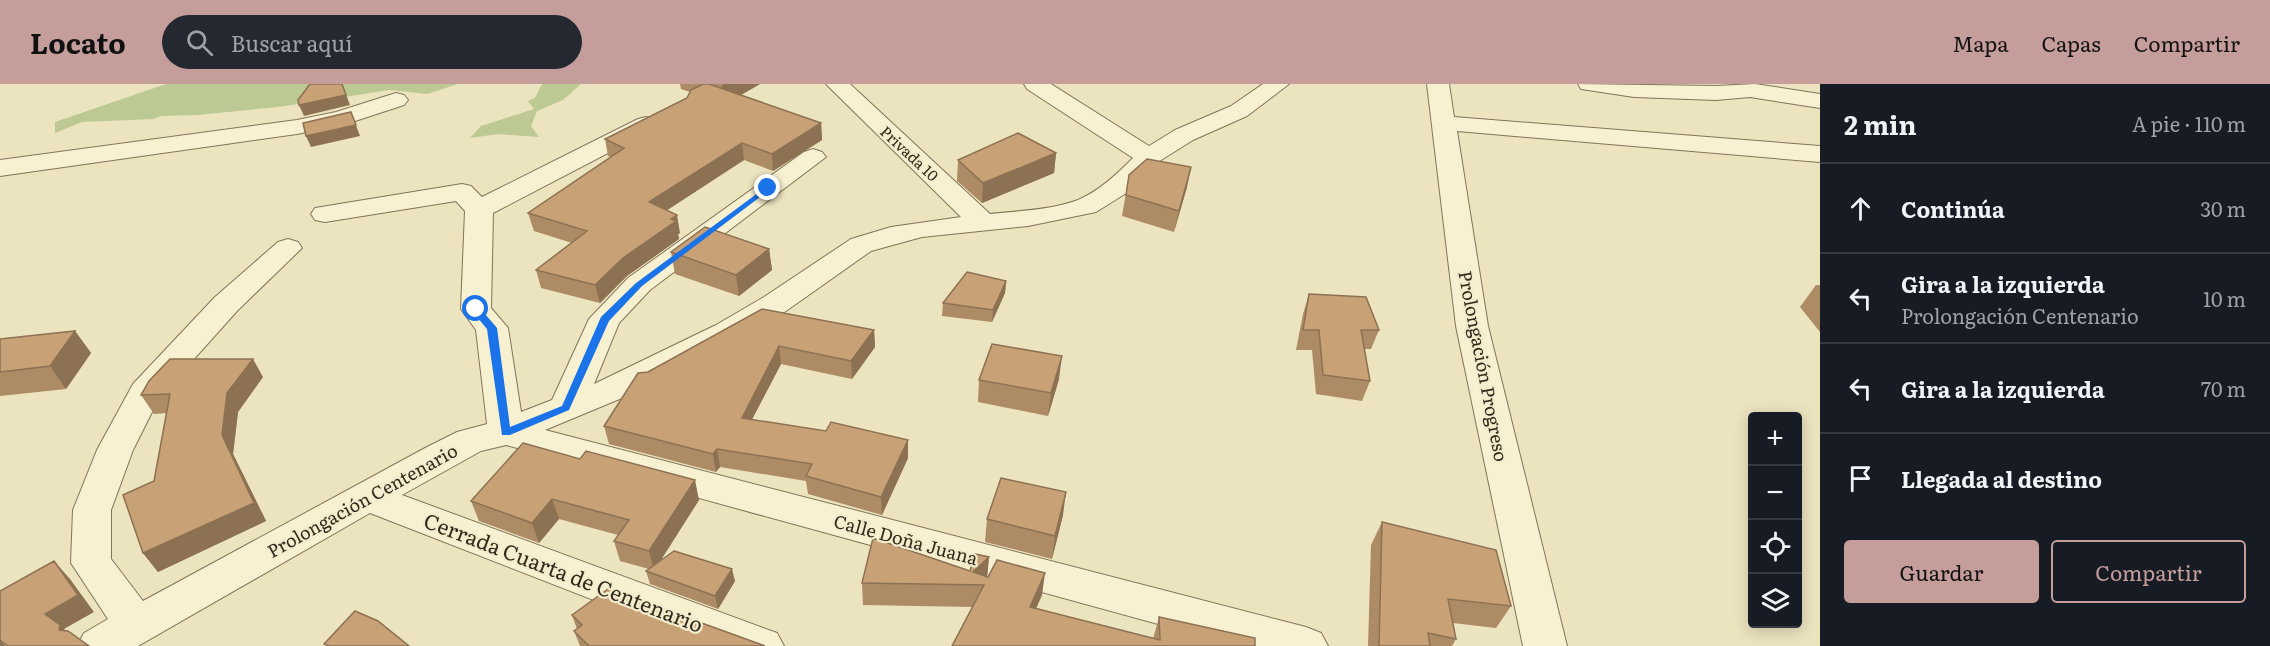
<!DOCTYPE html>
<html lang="es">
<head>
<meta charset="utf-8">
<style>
	body { margin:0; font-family:Literata,serif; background:#242831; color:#f1f3f6 }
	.controls { position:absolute; right:18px; bottom:18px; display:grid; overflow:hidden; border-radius:6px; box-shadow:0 3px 15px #0003 }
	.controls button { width:54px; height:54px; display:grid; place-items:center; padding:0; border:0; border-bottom:2px solid #363941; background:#171b24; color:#f1f3f6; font:30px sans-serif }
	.stop { position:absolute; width:18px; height:18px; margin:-14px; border:4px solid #1a73e8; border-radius:50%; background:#fff }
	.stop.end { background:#1a73e8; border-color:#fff; box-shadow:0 2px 6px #0008 }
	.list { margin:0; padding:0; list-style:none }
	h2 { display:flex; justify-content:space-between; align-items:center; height:78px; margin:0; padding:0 24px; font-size:26px }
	h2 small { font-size:20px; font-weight:400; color:#9ea1a6 }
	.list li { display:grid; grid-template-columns:39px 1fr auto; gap:18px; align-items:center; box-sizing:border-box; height:90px; padding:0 24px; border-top:2px solid #363941 }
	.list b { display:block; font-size:22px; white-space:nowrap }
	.list p { margin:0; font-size:20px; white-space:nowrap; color:#9ea1a6 }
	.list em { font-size:20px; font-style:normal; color:#9ea1a6 }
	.actions { display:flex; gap:12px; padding:18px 24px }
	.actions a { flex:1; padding:14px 0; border:2px solid #c59e9b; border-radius:6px; text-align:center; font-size:21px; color:#c59e9b }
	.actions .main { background:#c59e9b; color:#111 }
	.icon { flex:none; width:33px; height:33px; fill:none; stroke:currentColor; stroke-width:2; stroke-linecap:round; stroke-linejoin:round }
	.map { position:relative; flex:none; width:1820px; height:562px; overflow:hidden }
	header { display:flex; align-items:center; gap:36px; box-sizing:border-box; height:84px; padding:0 30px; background:#c59e9b; color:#111 }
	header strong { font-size:28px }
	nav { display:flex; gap:33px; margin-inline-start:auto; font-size:21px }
	.search { width:420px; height:54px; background:#242831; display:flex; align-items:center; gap:15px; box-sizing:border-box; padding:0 21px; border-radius:33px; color:#9ea1a6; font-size:22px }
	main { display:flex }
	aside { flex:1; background:#171b24 }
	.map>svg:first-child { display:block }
</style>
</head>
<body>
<header>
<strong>Locato</strong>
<div class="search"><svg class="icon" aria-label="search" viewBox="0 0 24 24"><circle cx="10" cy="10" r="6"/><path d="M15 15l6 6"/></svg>Buscar aquí</div>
<nav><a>Mapa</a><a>Capas</a><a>Compartir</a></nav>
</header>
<main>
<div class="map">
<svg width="1820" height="562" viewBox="0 0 1820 562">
	<rect width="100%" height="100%" fill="#ece3bf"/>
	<path fill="#bcc993" d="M 166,0 L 458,0 L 427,10 L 390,6 L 278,23 L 197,31 L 161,32 L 153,35 L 82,38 L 55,49 L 55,38 Z
		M 542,0 L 581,0 L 563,16 L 537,27 L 531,42 L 539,53 L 498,50 L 470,54 L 481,42 L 534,25 L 528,17 L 535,14 Z"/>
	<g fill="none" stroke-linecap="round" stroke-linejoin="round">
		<defs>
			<path id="minor" d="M 826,0 L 850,0 L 990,130 C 1018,127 1051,126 1078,116 C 1099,107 1117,90 1133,74 L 1027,5 L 1024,0 L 1051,0 L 1149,62 L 1175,46 L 1231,22 L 1263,0 L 1289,0 L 1247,32 L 1193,56 L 1158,78 L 1128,108 L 1096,128 L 1028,142 L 922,153 L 871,167 L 786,227 L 738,255 L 634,309 L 545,346 L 1306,543 L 1321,549 L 1328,562 L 1238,562 L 506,361 L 481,367 L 402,411 L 777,549 L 784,562 L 712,562 L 370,429 L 138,562 L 77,562 L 84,549 L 108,535 L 71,479 L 73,426 L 97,366 L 133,300 L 215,213 L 278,158 L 288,155 L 298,158 L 302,164 L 237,227 L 159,314 L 133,366 L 111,426 L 111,475 L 143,517 L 427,363 L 457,348 L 487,340 L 476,246 L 461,225 L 465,127 L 456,117 L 325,138 L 315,136 L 311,130 L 315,124 L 462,100 L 471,102 L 482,113 L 638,35 L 646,33 L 654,35 L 658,40 L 654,45 L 493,129 L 491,224 L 508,244 L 521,328 L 552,316 L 589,235 L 628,194 L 804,68 L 813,65 L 822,68 L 826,73 L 650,206 L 619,239 L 594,300 L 716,241 L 764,213 L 851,155 L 891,143 L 961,133 Z
				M 1427,0 L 1449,0 L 1454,33 L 1820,62 L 1820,78 L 1457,47 L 1488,242 L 1567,562 L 1523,562 L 1456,242 Z
				M 1578,0 L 1716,2 L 1755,0 L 1820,10 L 1820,24 L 1750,13 L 1716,16 L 1634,13 L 1581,5 Z
				M 396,9 L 404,11 L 408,16 L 404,21 L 349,39 L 297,50 L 0,92 L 0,76 L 297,36 L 336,28 Z"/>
		</defs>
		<use href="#minor" stroke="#837458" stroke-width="2"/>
		<use href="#minor" fill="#f7f0d1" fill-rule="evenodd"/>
	</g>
	<path fill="#ac8b65" d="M 680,0 L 760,0 L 741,11 L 821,39 L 822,56 L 773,87 L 744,76 L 667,126 L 680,149 L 678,150 L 679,155 L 627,192 L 600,219 L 541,204 L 536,186 L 572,159 L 534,147 L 528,129 L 611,73 L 608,72 L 605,55 L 687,14 L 690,8 L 681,5 Z
		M 1056,69 L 1054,89 L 982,119 L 957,97 L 958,76 Z
		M 1129,91 L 1187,103 L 1174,148 L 1122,132 Z
		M 769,165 L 772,186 L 739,212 L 675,190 L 671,168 Z
		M 1006,197 L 1005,209 L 992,238 L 942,232 L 943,219 Z
		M 1816,201 L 1820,201 L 1820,248 L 1800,223 Z
		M 1309,210 L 1379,246 L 1371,265 L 1364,265 L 1370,297 L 1362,317 L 1316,310 L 1312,266 L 1296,266 L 1303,230 Z
		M 762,225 L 874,246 L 875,263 L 852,295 L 781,280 L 752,335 L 908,374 L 882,431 L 808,410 L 806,397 L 720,383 L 716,388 L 609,360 L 604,342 L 648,288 Z
		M 75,247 L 91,269 L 66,305 L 0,312 L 0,255 Z
		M 263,293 L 238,328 L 233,370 L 266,437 L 158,488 L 143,469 L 154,397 L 167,329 L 154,330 L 141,311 Z
		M 1059,295 L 1048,332 L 978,318 L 979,296 Z
		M 523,359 L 699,416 L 660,477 L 735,497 L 718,525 L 650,500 L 646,487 L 649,485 L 620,477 L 614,457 L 618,451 L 559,435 L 539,459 L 479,437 L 471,417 Z
		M 1063,431 L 1052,475 L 985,458 L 987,435 Z
		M 1382,438 L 1511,522 L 1496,544 L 1453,539 L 1456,555 L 1452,562 L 1368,562 L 1371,461 Z
		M 989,473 L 987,493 L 1042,511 L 1036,524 L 1153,555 L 1159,533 L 1255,562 L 952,562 L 973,523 L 863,521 L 862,499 L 970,487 Z
		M 572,531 L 765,562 L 580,562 L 574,547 L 577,545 Z"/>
	<path fill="#8c7153" d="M 342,0 L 350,21 L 304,32 L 299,21 Z
		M 724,0 L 760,0 L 725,20 L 722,1 Z
		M 351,28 L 360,52 L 311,63 L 306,52 Z
		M 821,39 L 822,56 L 773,87 L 772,70 Z
		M 742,59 L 744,76 L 652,136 L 649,118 Z
		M 1056,69 L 1054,89 L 982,119 L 983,99 Z
		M 1191,83 L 1187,103 L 1174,148 L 1179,127 Z
		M 677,131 L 680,149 L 678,150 L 679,155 L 627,192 L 600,219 L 595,201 L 623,174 Z
		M 769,165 L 772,186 L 739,212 L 736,191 Z
		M 1006,197 L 1005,209 L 992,238 L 993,226 Z
		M 874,246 L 875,263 L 852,295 L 851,277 Z
		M 75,247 L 91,269 L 66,305 L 50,282 Z
		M 779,262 L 781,280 L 744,351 L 742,334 Z
		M 1062,272 L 1059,295 L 1048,332 L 1051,309 Z
		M 253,275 L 263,293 L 238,328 L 233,370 L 266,437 L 158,488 L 143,469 L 222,351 L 227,309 Z
		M 908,356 L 908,374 L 882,431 L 881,413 Z
		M 717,365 L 720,383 L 716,388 L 713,370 Z
		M 695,396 L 699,416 L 654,487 L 649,467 Z
		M 1066,408 L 1063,431 L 1052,475 L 1055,452 Z
		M 552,415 L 559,435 L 539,459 L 532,439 Z
		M 989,473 L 987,495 L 973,488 Z
		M 54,477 L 70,495 L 94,528 L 64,545 L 76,558 L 74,562 L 45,530 Z
		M 732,485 L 735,497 L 718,525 L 715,512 Z
		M 1045,489 L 1042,511 L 1027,545 L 1030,523 Z
		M 0,556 L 6,562 L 0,562 Z"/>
	<path fill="#c8a276" stroke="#8c7153" stroke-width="1.5" d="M 310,0 L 342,0 L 346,11 L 299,21 L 298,16 Z
		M 703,0 L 709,0 L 821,39 L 772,70 L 742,59 L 649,118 L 677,131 L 671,135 L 676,137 L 623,174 L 595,201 L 536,186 L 587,147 L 528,129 L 624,64 L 605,55 L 687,14 L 691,6 Z
		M 351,28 L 356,41 L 306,52 L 303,39 Z
		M 1018,49 L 1056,69 L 983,99 L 958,76 Z
		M 1147,75 L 1191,83 L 1179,127 L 1126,111 L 1129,91 Z
		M 705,143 L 769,165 L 736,191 L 671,168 Z
		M 967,188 L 1006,197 L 993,226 L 943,219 Z
		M 1309,210 L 1366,213 L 1379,246 L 1361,246 L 1370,297 L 1323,291 L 1319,246 L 1303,246 Z
		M 762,225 L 874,246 L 851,277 L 779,262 L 742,334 L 826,347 L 831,338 L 908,356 L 881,413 L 806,392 L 812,380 L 717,365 L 713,370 L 604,342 L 638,289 L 648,288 Z
		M 75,247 L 50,282 L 0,288 L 0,255 Z
		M 992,260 L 1062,272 L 1051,309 L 979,296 Z
		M 170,275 L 253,275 L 227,309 L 222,351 L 254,419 L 143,469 L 123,411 L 154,397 L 170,310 L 141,311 L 149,297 Z
		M 523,359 L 580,375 L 586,367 L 695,396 L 649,467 L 614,457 L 629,436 L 552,415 L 532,439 L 471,417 Z
		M 1001,394 L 1066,408 L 1055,452 L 987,435 Z
		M 1382,438 L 1496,466 L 1511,522 L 1448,515 L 1456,555 L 1428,549 L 1430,562 L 1379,562 Z
		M 873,454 L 970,487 L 975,470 L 989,473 L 973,488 L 988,493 L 997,476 L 1045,489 L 1030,523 L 1160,556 L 1159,533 L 1255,554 L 1255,562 L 952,562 L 984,501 L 862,499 Z
		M 674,467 L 732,485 L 715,512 L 646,487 Z
		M 54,477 L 78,511 L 45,530 L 60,541 L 59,546 L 68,547 L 89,562 L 8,562 L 0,556 L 0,507 Z
		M 608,505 L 765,562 L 589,562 L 574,547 L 582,541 L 572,531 Z
		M 355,527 L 378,537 L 409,562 L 329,562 L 324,560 Z"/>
	<path fill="#1a73e8" d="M 766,103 L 772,104 L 642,202 L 609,237 L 569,326 L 510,351 L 502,351 L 487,245 L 472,227 L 472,223 L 479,223 L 497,244 L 510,343 L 562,322 L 601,233 L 636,199 Z"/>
	<g text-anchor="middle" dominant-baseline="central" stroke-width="4.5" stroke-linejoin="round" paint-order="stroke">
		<g font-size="15" fill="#332a1c" stroke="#f3edce">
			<text transform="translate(910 69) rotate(43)">Privada 10</text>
		</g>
		<g font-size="18" fill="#332a1c" stroke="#f3edce">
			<text transform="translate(1484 282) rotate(79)">Prolongación Progreso</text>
			<text transform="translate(362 416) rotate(-29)">Prolongación Centenario</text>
			<text transform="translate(906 455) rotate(15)">Calle Doña Juana</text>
		</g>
		<g font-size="21" fill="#332a1c" stroke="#f3edce">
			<text transform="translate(564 487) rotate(21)">Cerrada Cuarta de Centenario</text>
		</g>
	</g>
</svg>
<div class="controls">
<button>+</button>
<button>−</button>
<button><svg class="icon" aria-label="locate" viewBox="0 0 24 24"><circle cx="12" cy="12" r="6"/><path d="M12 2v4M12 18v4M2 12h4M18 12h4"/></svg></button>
<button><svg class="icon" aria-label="layers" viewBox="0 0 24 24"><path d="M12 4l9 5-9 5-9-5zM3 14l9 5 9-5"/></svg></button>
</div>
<div class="stop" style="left:476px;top:225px"></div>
<div class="stop end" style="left:768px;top:104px"></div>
</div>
<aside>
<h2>2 min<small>A pie · 110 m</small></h2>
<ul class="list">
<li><svg class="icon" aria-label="ahead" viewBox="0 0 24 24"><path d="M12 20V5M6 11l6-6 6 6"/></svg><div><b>Continúa</b></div><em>30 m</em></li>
<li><svg class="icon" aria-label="left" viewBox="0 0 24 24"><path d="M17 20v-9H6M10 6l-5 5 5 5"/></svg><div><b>Gira a la izquierda</b><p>Prolongación Centenario</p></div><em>10 m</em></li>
<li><svg class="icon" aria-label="left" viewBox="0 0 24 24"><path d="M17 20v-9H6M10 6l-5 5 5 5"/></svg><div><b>Gira a la izquierda</b></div><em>70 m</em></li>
<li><svg class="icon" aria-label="arrive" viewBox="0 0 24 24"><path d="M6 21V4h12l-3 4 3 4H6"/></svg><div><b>Llegada al destino</b></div></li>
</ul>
<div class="actions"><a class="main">Guardar</a><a>Compartir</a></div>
</aside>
</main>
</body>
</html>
